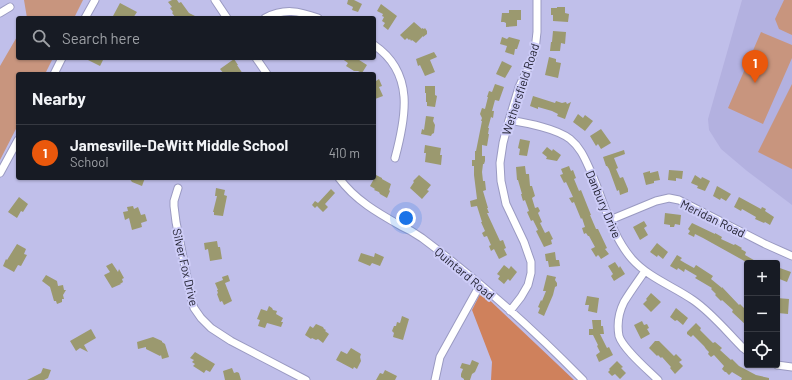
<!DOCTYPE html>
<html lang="en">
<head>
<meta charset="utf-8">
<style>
	body { margin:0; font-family:Barlow,sans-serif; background:#242831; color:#f1f3f6 }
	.controls { position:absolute; right:12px; bottom:12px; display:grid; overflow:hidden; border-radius:4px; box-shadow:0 1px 3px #0004 }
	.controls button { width:36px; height:36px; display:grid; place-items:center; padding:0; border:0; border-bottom:1px solid #363941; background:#171b24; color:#f1f3f6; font:20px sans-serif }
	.you { position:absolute; left:406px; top:218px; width:14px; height:14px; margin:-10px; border:3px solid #fff; border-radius:50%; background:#1a73e8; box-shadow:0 0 0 6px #1a73e833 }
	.badge { display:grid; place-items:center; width:26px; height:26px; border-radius:50%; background:#ea580c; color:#fff; font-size:13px; font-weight:700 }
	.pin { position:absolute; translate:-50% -33px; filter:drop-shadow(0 1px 2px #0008) }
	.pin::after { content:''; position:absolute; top:21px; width:14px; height:12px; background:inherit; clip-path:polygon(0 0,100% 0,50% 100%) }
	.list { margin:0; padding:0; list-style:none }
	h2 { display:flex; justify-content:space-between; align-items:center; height:52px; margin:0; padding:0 16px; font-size:17px }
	h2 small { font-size:13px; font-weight:400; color:#9ea1a6 }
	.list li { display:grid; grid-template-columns:26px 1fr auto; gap:12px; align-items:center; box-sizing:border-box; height:56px; padding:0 16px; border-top:1px solid #363941 }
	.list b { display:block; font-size:15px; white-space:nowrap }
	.list p { margin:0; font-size:13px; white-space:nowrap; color:#9ea1a6 }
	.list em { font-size:13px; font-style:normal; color:#9ea1a6 }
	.icon { flex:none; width:22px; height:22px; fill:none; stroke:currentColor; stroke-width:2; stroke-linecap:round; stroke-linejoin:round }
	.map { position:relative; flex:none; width:792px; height:380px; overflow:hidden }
	.search { position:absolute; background:#171b24; box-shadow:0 1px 3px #0004; left:16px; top:16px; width:360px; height:44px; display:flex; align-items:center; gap:10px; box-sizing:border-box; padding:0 14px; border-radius:4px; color:#9ea1a6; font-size:15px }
	.panel { position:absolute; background:#171b24; box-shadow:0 1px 3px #0004; left:16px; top:72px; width:360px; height:108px; border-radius:4px }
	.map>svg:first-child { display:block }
</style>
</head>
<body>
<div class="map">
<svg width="792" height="380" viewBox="0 0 792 380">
	<rect width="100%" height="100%" fill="#c0bfea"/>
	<path fill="#b3b1e0" d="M 742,0 L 792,0 L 792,205 L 747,171 L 721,149 L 709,130 L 708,119 Z"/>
	<path fill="#c8957e" d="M 24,0 L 83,0 L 74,18 L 27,18 Z
		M 784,0 L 792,0 L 792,35 L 779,29 L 775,19 Z
		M 761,32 L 792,45 L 792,58 L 763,124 L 728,108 Z
		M 18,35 L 18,58 L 53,58 L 45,74 L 18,74 L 18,125 L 0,160 L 0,66 Z
		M 792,84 L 792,169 L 758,152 Z"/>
	<path fill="#cf815c" d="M 481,292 L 574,380 L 491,380 L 492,362 L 472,310 Z"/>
	<path fill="#9b996f" d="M 172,0 L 177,0 L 179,3 L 181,2 L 189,13 L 199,18 L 176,18 L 172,13 L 173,12 L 170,8 L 172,7 L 168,2 Z
		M 348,0 L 354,0 L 362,4 L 358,12 L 352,10 L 353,7 L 347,4 Z
		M 120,3 L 137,12 L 133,18 L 116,18 L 113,16 Z
		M 381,4 L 397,16 L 388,30 L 383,26 L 385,23 L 382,21 L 384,17 L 382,16 L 383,14 L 377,11 Z
		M 557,7 L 565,7 L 565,13 L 569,14 L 568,22 L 553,21 L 553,15 L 551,15 L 551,8 L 557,8 Z
		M 509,10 L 521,10 L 521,20 L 517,20 L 517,26 L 506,27 L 506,23 L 504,22 L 501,22 L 502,13 L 509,13 Z
		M 414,22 L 422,29 L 422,28 L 424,29 L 425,28 L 427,31 L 427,34 L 423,37 L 423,36 L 416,43 L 412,40 L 411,41 L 410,39 L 409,40 L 407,38 L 405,40 L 400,35 Z
		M 553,31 L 566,32 L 565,44 L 561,43 L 560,51 L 550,51 L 551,42 L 552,42 Z
		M 502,37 L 507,39 L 509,37 L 520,40 L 517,49 L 515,49 L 514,55 L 505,52 L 507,46 L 500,44 Z
		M 434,52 L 437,57 L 430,60 L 435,72 L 425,76 L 420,65 L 418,66 L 416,59 Z
		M 549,57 L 556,59 L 556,62 L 561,63 L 558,78 L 545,75 Z
		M 84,58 L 100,58 L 103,60 L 100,66 Z
		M 341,58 L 356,58 L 367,65 L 362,73 L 358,71 L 354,71 L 346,66 L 348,63 Z
		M 234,59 L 238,65 L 237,65 L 243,74 L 224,74 L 220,69 Z
		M 502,61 L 512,66 L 505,78 L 496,74 Z
		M 374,76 L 376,81 L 379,79 L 382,86 L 379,87 L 383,96 L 375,99 L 374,96 Z
		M 495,84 L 504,87 L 499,101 L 495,100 L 492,111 L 494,111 L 493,118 L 491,117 L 488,128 L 489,128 L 488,134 L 489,134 L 487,146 L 482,145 L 482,156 L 485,156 L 485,161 L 484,164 L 483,164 L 482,172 L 483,181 L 485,181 L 486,190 L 483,191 L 488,208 L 487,208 L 489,213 L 487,213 L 500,241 L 503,240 L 506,248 L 504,249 L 507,255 L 499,259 L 494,249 L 491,251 L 489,246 L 491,245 L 487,236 L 484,237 L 482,233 L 485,231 L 481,222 L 482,222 L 477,206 L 471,207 L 470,201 L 477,199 L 474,175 L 474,166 L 472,166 L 472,160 L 475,160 L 475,151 L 476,151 L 482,121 L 481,121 L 482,118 L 480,114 L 482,108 L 485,109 L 488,97 L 487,97 L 489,91 L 492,92 Z
		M 425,86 L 435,86 L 435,95 L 437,96 L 435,107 L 427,106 L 427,102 L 426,102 L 426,93 L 425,93 Z
		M 533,96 L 555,103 L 556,101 L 562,103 L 566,102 L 567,104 L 571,102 L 565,119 L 557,116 L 558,114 L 552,111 L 538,107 L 538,109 L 530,106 Z
		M 578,114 L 583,118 L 585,115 L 593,121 L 585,131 L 573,122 Z
		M 426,116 L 434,117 L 433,121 L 435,125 L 434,133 L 432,134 L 431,136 L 421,134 L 422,129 L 424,130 Z
		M 601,129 L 611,143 L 601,149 L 598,144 L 596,146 L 590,136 Z
		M 520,139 L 530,141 L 527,156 L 519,155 L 520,149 L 518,148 Z
		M 425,145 L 441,148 L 440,155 L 442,155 L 441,165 L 425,162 L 426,153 L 424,153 Z
		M 547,147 L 552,151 L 553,149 L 561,155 L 557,161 L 546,159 L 547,157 L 542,153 Z
		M 624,150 L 625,154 L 614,158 L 618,168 L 616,169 L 620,178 L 623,177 L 628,189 L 628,192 L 620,195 L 619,190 L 617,191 L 609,169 L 607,166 L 606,166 L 603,157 Z
		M 525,166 L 526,174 L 529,174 L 530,186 L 532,186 L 535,196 L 532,198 L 535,208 L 538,207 L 540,211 L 538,213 L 542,222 L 540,223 L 545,233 L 549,231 L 553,239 L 551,240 L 552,244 L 544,247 L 536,231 L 538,230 L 533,220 L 531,221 L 527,212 L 529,211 L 525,200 L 523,201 L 521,194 L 522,194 L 518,180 L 517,180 L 516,167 Z
		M 569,166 L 571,171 L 573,170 L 576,178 L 574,179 L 579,191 L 581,190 L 591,215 L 590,215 L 596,229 L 598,229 L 607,248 L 605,249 L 609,254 L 601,259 L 599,256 L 598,255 L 596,257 L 591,249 L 595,247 L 589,236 L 588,236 L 586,233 L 584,234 L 582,228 L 585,227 L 582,218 L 581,219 L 574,202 L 572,203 L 569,198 L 573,197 L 566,182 L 564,183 L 560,175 L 563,174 L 561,169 Z
		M 669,170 L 683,171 L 682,179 L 676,178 L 676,181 L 668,180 Z
		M 650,171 L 650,173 L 658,171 L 660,180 L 654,181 L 654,183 L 646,185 L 643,173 Z
		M 376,175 L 382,178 L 382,179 L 391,184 L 389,190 L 390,191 L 387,198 L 380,194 L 379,192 L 374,190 L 375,189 L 370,186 Z
		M 419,175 L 431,185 L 427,190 L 429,191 L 422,199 L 410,188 L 414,182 L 413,181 Z
		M 695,175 L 701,179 L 702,177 L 710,181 L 705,191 L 697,188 L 698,186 L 691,183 Z
		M 129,178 L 145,178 L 142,186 L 132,182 Z
		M 717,186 L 731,194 L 726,201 L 721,198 L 720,200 L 713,196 Z
		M 216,188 L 225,190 L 224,195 L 227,196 L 223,216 L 214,215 L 214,212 L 213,212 L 217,196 L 215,196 Z
		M 331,189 L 335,193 L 325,204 L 328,207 L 323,212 L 317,206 L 315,208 L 312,205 L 315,201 L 318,203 Z
		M 19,197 L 28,204 L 23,212 L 21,211 L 17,218 L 8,212 Z
		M 739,197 L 761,209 L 762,207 L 766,209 L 765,211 L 774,217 L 770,225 L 765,222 L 764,223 L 755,219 L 756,217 L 742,209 L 741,211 L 734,207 Z
		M 133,206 L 134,209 L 138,207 L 141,215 L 145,214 L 147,221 L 141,223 L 142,227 L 132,230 L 129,218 L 125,220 L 123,212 L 128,211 L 127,207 Z
		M 665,213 L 681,215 L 680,225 L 675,224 L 674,227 L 670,227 L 670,225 L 664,224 Z
		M 644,221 L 647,226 L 644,228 L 648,235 L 640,240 L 633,227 Z
		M 692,223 L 715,234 L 715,233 L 722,237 L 721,239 L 734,245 L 735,244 L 742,248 L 741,249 L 746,252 L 745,255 L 759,263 L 748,263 L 703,238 L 695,234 L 694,237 L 688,234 L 690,231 L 688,229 Z
		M 217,241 L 218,247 L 220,247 L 222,259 L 210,261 L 208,249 L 205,250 L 204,243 Z
		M 657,243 L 668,252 L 663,259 L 658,255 L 657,257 L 650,252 Z
		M 17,244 L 26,249 L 24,254 L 27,255 L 21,266 L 18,265 L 14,272 L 3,266 L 6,259 L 7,260 Z
		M 555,252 L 556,260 L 559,260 L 560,266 L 549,267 L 548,261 L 546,261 L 545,254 Z
		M 361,253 L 374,257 L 375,253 L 384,257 L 380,266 L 372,263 L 370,266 L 358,261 Z
		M 677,255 L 682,258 L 680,260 L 685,263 L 694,268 L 696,265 L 713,276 L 711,279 L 722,288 L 722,287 L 739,305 L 740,304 L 747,311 L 747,326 L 732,312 L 733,310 L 722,300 L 721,301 L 715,295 L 716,294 L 711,289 L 712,288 L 695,278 L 697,276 L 685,269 L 684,272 L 678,268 L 677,270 L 670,266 Z
		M 615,262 L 619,268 L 620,266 L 625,274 L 614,281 L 611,276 L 613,274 L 608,266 Z
		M 112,263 L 118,272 L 119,269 L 124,278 L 122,279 L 123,282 L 120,284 L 121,284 L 112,288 L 104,275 L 110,272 L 106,266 Z
		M 504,265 L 509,269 L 511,266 L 517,272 L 510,281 L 508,279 L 504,284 L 498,279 L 500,276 L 497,274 Z
		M 777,267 L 791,272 L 787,282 L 777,278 Z
		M 46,275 L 57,281 L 58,286 L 63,285 L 64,290 L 66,290 L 63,295 L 64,299 L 62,299 L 62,302 L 57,304 L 56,301 L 54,301 L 50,287 L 42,281 Z
		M 228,275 L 230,281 L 225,283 L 232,301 L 224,305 L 222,301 L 220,302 L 217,294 L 218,293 L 217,290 L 218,290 L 215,283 L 223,280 L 222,277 Z
		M 547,275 L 556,277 L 555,280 L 557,283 L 557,286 L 555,287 L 553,295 L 544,316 L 538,313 L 540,308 L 538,307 L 541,300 L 542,301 L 546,291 L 543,291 Z
		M 651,293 L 661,302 L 651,312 L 643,304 L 647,300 L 646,299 Z
		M 587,296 L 599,298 L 597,313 L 588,311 L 589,305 L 585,305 Z
		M 777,298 L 789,299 L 788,314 L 778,313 L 779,305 L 777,305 Z
		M 269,306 L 272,308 L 273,310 L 277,311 L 276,314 L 283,318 L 281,322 L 283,322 L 281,327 L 267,323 L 265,328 L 258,326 L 260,320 L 257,319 L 261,309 L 267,311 Z
		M 676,308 L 688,318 L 683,325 L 677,320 L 675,321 L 670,317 Z
		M 402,316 L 409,319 L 403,340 L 393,337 L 394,333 L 392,331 L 394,326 L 396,326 L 397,322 L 400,323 Z
		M 592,320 L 601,320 L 601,326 L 603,326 L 604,334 L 600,334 L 607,348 L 609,347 L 613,355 L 599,362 L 596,355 L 600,352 L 597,346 L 598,345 L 593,335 L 589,335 L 589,329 L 593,329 Z
		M 642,321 L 644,325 L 647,324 L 649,328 L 647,329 L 650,334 L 641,339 L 634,325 Z
		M 696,323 L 701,328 L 700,330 L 713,343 L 715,342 L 722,348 L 720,350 L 731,360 L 732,359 L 739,366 L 756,375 L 769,378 L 769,380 L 741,380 L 742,378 L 732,372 L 729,375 L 726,372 L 725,372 L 722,369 L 724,366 L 714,355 L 711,357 L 708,354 L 709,352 L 706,349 L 704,346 L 693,335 L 691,337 L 687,334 L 687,332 Z
		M 316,324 L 323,327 L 324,329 L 326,330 L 325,331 L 329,334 L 323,343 L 318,339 L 316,340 L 312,338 L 311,339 L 305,335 L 310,326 L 313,328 Z
		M 91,329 L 96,338 L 84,345 L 88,352 L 80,348 L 76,351 L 70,341 Z
		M 153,337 L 162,341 L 162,342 L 165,344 L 169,357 L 162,359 L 161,355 L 160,356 L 146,349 L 146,347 L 138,349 L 137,342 Z
		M 655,341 L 659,341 L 674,356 L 676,354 L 682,360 L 679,362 L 683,366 L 675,374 L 670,368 L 671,367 L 662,357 L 661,358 L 658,355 L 657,356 L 649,348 Z
		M 351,348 L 361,354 L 360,357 L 361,361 L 357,369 L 354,367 L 353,369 L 336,360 L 341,351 L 347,354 Z
		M 195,352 L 215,364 L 210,372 L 206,370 L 204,373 L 193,366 L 195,364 L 192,362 L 194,360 L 190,358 Z
		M 472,360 L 479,363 L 475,372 L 472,374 L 470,380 L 464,380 L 464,379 L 461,377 L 461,374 L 463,369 L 460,368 L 462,363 L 470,365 Z
		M 617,361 L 623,367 L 621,368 L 626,373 L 620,379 L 615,374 L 612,376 L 608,372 L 610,370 L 609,369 Z
		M 43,368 L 51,370 L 48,378 L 44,380 L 27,380 L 41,373 Z
		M 232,368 L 234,373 L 237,372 L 239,373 L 241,380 L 225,380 L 223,371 Z
		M 385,370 L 397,376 L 395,380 L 376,380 L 380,373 L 383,374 Z"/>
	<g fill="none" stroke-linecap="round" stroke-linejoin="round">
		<defs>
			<path id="minor" d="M 215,0 L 227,18
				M 0,13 L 10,7
				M 85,18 L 95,0
				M 265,18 C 284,8 299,11 318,18
				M 374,45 C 415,73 406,117 395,158
				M 256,58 L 267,74
				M 54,74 L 62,58
				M 509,120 C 526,123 556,128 570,139 C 581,148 585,159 591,172 C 604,201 611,235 632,259 C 649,278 673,286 693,300 C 712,313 727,332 743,348 L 747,351
				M 0,173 L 18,140
				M 339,178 C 355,200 378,213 401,226 C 408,229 415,233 422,238 C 478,280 534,330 583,380
				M 178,188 L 174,201 L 174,206 L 176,222 L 192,302 L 194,308 L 201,318 L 211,328 L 231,341 L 306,380
				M 610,220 L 656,201 L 669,198 L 679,200 L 765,244 L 792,256
				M 645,271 C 638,281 630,292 624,302 C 619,312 617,325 619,336 C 623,349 648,370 658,380
				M 510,311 L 521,297 L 528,285 L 531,273 L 531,262 L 524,242 L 506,204 L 501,181 L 500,163 L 503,143 L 509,120 L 519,87 L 531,62 L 535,50 L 537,32 L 537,0
				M 777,365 L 792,367
				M 435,380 L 440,357 L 480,285"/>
		</defs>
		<use href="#minor" stroke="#9a9ac2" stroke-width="9"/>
		<use href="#minor" stroke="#fff" stroke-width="7"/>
	</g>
	<g text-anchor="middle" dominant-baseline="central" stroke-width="4" stroke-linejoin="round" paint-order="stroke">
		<g font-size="12" fill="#1d1d2c" stroke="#cdccf7">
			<text transform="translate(520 89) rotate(-72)">Wethersfield Road</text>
			<text transform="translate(604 204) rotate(67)">Danbury Drive</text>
			<text transform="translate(713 218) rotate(26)">Meridan Road</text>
			<text transform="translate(186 267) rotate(77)">Silver Fox Drive</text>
			<text transform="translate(465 273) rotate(40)">Quintard Road</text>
		</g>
	</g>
</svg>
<div class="controls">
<button>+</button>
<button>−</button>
<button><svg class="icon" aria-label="locate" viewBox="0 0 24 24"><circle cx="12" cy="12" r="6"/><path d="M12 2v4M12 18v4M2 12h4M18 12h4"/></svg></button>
</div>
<div class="you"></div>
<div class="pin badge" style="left:755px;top:83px">1</div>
<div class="search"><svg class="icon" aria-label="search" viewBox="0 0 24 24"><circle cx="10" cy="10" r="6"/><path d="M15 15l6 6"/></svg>Search here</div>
<section class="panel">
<h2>Nearby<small></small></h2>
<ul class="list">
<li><span class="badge">1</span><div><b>Jamesville-DeWitt Middle School</b><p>School</p></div><em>410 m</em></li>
</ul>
</section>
</div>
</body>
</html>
